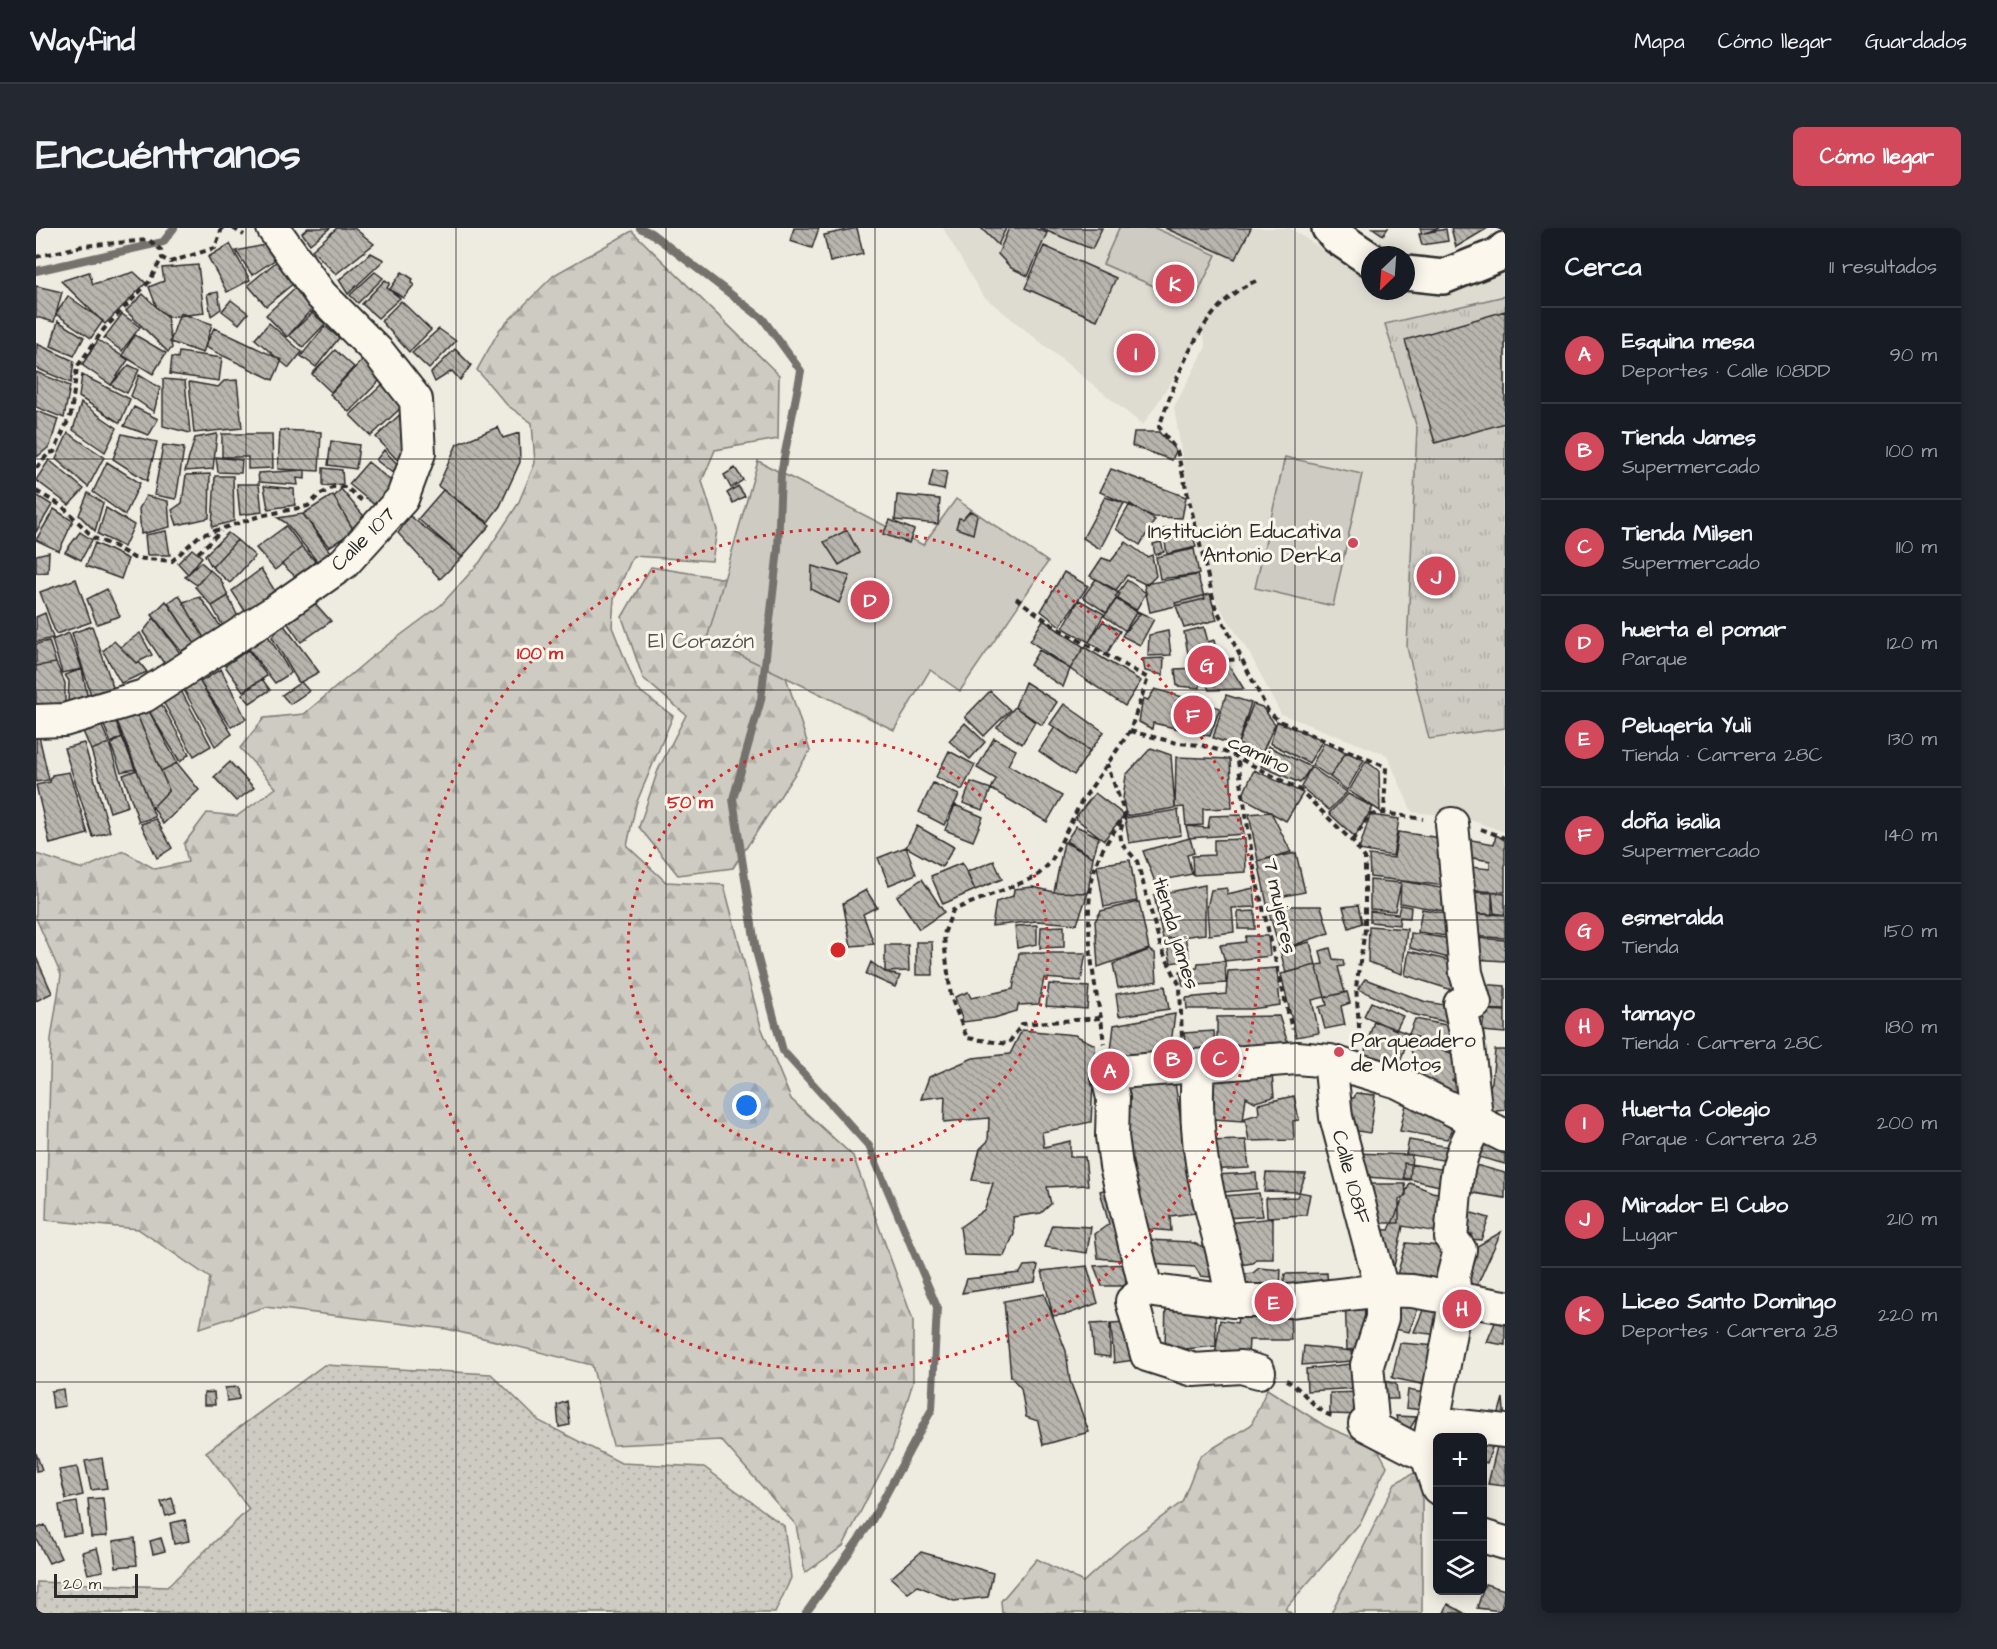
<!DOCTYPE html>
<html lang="es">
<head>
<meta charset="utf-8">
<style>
	body { margin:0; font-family:"Architects Daughter",sans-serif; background:#242831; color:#f1f3f6 }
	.controls { position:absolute; right:18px; bottom:18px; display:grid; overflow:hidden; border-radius:9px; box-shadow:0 3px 15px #0003 }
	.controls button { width:54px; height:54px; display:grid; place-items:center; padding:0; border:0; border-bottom:2px solid #363941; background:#171b24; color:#f1f3f6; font:30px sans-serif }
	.compass { position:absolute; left:1325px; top:18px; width:54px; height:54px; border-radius:50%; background:#171b24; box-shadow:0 3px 15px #0003; rotate:205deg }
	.scale { position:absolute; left:18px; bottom:15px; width:84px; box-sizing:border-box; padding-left:6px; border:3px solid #2b2b2b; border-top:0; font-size:16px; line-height:21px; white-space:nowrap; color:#2b2b2b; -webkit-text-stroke:4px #fbf7ec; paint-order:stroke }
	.you { position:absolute; left:711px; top:878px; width:21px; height:21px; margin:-15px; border:4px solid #fff; border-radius:50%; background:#1a73e8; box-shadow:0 0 0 9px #1a73e833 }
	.badge { display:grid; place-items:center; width:39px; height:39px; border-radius:50%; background:#d1495b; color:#fff; font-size:20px; font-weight:700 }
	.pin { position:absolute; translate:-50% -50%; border:3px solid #fff; box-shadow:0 2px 6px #0006 }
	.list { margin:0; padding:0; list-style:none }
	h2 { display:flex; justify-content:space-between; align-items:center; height:78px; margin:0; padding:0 24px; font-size:26px }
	h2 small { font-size:20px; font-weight:400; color:#9ea1a6 }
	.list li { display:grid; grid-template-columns:39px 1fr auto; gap:18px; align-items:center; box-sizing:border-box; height:96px; padding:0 24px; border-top:2px solid #363941 }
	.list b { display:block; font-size:22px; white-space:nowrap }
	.list p { margin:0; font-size:20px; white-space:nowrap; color:#9ea1a6 }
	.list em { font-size:20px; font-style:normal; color:#9ea1a6 }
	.icon { flex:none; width:33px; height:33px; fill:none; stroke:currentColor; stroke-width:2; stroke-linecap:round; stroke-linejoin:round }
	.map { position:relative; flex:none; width:1469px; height:1385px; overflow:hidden; border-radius:9px }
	header { display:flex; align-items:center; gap:36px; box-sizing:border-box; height:84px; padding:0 30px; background:#171b24; border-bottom:2px solid #363941 }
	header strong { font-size:28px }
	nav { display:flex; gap:33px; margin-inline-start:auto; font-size:21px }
	.intro { display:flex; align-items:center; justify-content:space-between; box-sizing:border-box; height:144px; padding:0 36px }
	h1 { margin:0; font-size:42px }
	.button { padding:15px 27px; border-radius:9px; background:#d1495b; color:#fff; font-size:21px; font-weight:700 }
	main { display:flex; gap:36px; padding:0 36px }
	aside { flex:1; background:#171b24; border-radius:9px; box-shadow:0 3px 15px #0003 }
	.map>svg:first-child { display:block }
</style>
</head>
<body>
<header>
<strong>Wayfind</strong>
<nav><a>Mapa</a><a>Cómo llegar</a><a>Guardados</a></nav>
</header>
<div class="intro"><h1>Encuéntranos</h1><a class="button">Cómo llegar</a></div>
<main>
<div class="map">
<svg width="1469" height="1385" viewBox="0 0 1469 1385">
	<defs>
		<pattern id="grass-dots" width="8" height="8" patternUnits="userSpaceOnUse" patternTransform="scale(1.5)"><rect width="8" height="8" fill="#cecbc2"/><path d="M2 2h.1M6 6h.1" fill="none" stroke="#b1aea7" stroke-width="1.8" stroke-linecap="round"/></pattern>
		<pattern id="forest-firs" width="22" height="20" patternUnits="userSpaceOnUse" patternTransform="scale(1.5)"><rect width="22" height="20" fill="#cecbc2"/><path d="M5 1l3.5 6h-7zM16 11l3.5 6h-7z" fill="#b1aea7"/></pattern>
		<pattern id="park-tufts" width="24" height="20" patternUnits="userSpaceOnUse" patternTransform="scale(1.5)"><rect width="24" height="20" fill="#cecbc2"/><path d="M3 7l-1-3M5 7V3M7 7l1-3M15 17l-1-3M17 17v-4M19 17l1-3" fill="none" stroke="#b1aea7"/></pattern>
		<pattern id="building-back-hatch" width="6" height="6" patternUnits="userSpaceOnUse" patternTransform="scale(1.5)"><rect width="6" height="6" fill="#b8b5ae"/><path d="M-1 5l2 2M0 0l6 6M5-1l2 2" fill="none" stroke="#96938e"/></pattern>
	</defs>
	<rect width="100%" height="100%" fill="#eeebe0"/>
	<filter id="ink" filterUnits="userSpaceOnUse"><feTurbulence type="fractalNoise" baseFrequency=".0167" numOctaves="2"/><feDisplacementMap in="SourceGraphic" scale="12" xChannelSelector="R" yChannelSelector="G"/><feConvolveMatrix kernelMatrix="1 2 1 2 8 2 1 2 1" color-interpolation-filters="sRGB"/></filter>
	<g filter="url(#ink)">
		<path fill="#dedbd1" d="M 907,0 L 1254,0 L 1334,53 L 1334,63 L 1370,63 L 1370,60 L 1469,25 L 1469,604 L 1426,589 L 1376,584 L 1351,527 L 1245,486 L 1215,428 L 1180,373 L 1151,258 L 1138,179 L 1170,119 L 1167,105 L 1107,197 L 946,67 Z"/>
		<path fill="url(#grass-dots)" stroke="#7c7b76" stroke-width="1.5" d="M 288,1137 L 455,1146 L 503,1193 L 585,1235 L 668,1239 L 748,1298 L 755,1350 L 739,1385 L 0,1385 L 1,1354 L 131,1359 L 213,1281 L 170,1224 Z"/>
		<path fill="url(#forest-firs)" stroke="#7c7b76" stroke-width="1.5" d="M 596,3 L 743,147 L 742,211 L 679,222 L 666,253 L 681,302 L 676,333 L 597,328 L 578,371 L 576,399 L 601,461 L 637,488 L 600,576 L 591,618 L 630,654 L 688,657 L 725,799 L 755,871 L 817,928 L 877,1092 L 877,1154 L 856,1222 L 807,1318 L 769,1345 L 760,1297 L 685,1212 L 577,1217 L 556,1137 L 411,1101 L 229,1079 L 164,1100 L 174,1050 L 102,1001 L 10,992 L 15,811 L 25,747 L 0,690 L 0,626 L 47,641 L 87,623 L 119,641 L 152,634 L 148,616 L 171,585 L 201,588 L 240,560 L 204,520 L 228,490 L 268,486 L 338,427 L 405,377 L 444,334 L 482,276 L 499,235 L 496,195 L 471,177 L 441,142 L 464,101 L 518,47 Z
			M 615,339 L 704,353 L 734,400 L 774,523 L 697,640 L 642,647 L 603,599 L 622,542 L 650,487 L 607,450 L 586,389 Z
			M 1231,1161 L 1289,1198 L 1341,1220 L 1351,1238 L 1324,1295 L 1249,1381 L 1255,1385 L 966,1385 L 965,1373 L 1001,1331 L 1047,1354 L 1088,1317 L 1146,1274 L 1164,1228 L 1215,1197 Z
			M 1386,1241 L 1386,1385 L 1295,1385 L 1359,1255 Z"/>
		<path fill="url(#park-tufts)" stroke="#7c7b76" stroke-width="1.5" d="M 1469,68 L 1469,500 L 1393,511 L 1371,419 L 1381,200 L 1349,96 Z"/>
		<path fill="#cecbc2" stroke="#7c7b76" stroke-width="1.5" d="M 1083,0 L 1119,0 L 1180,27 L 1157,75 L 1067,36 Z
			M 1249,229 L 1326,246 L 1297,378 L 1219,360 Z
			M 722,233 L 887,317 L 920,271 L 1012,334 L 924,463 L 894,442 L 858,502 L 671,411 Z"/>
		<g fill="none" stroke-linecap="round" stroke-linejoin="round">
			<path stroke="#74726e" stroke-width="8" d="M 604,0 L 615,5 L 727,91 L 765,143 L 745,245 L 742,321 L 725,472 L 697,571 L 720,723 L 747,823 L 833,918 L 901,1079 L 896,1181 L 835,1294 L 770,1385
				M 0,43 L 127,14 L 138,0"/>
		</g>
		<path fill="url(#building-back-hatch)" stroke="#2b2b2b" stroke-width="1.5" d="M 272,0 L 294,0 L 274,16 L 266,5 Z
			M 301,0 L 318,0 L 338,16 L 300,46 L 276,22 Z
			M 758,0 L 783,0 L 776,20 L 754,13 Z
			M 821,0 L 827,26 L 794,34 L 788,7 Z
			M 945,0 L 970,0 L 962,17 Z
			M 973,0 L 998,0 L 1011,5 L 992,48 L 975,40 L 962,26 Z
			M 1003,0 L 1066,0 L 1056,21 Z
			M 1129,0 L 1215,0 L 1199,31 Z
			M 1337,0 L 1352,0 L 1347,7 Z
			M 1384,0 L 1403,0 L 1386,6 Z
			M 1415,0 L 1452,0 L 1420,19 Z
			M 1410,1 L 1412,13 L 1386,17 L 1383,6 Z
			M 238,15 L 246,27 L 216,47 L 200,23 Z
			M 194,16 L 214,52 L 191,64 L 172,29 Z
			M 1008,18 L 1080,50 L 1061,92 L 989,60 Z
			M 335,25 L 348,32 L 312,66 L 303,52 Z
			M 246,29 L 264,50 L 230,78 L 212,57 Z
			M 162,37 L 168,85 L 133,89 L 121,80 L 113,59 L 128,53 L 126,40 Z
			M 53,44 L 57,56 L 98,44 L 110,55 L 69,96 L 25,53 Z
			M 339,44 L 347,50 L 322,75 L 314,67 Z
			M 366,44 L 377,51 L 375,55 L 378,57 L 367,70 L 354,61 Z
			M 349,52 L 354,55 L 351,60 L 364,70 L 342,90 L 326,76 Z
			M 265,54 L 286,76 L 251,109 L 230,87 Z
			M 0,58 L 26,64 L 18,94 L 0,89 Z
			M 182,64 L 185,81 L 175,88 L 171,66 Z
			M 107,66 L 131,89 L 136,120 L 132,124 L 90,83 Z
			M 32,68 L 67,93 L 55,110 L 20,86 Z
			M 195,72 L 212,85 L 203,96 L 186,83 Z
			M 365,73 L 395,102 L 373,124 L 345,93 Z
			M 274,83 L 289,96 L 267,119 L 253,107 Z
			M 1469,83 L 1469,195 L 1399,215 L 1369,112 Z
			M 144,85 L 176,96 L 167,125 L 134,114 Z
			M 86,86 L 104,99 L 86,123 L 68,110 Z
			M 22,93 L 48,109 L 38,128 L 15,118 Z
			M 233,95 L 266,124 L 253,140 L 219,111 Z
			M 289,98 L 303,110 L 280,139 L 265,128 Z
			M 178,100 L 246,132 L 237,152 L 169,119 Z
			M 403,101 L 420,113 L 393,141 L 376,125 Z
			M 99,107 L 130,125 L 117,146 L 86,127 Z
			M 62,112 L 92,132 L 75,157 L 46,137 Z
			M 1,116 L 38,133 L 35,155 L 0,140 Z
			M 419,121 L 435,137 L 424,152 L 416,143 L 399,154 L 395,145 Z
			M 299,122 L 318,139 L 295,164 L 276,146 Z
			M 143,124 L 186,130 L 183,153 L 134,146 L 136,129 L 142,130 Z
			M 327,131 L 346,150 L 313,184 L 294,166 Z
			M 93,137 L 103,142 L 91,165 L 75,157 Z
			M 0,144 L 34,158 L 28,190 L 0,179 Z
			M 46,147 L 94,171 L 84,195 L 43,169 Z
			M 103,147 L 124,160 L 118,184 L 95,168 Z
			M 127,151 L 149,153 L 154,205 L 127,198 Z
			M 201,152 L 206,200 L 158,205 L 153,154 L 182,159 L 188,153 Z
			M 348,155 L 369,176 L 335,208 L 314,187 Z
			M 45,175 L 81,200 L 69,224 L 37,202 Z
			M 373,178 L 366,237 L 340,209 Z
			M 98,179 L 122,191 L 113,207 L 88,198 Z
			M 0,183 L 22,191 L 14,218 L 1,229 Z
			M 462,199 L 467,210 L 483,205 L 484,234 L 464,278 L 452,294 L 402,258 L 421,216 Z
			M 244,202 L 285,204 L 283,243 L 242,241 Z
			M 1098,204 L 1123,204 L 1140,223 L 1136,232 L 1096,218 Z
			M 32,205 L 68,229 L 52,259 L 20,231 Z
			M 86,206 L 121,214 L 111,253 L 77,231 Z
			M 181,206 L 177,241 L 149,243 L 159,210 Z
			M 186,206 L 236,206 L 237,240 L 212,241 L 212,229 L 186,229 Z
			M 295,213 L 323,217 L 320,241 L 292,237 Z
			M 127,217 L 148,220 L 140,271 L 118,267 Z
			M 348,222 L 362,237 L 358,246 L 340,232 Z
			M 180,229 L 206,232 L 205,245 L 182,244 Z
			M 13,232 L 48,261 L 33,277 L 0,252 Z
			M 71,234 L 104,255 L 89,287 L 57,264 Z
			M 332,234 L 360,257 L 341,279 L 313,256 Z
			M 287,240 L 306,242 L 307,256 L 287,258 Z
			M 699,240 L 707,252 L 695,260 L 688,247 Z
			M 1075,241 L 1150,269 L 1146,290 L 1118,289 L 1064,264 Z
			M 269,242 L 269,251 L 261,250 L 262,257 L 223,254 L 222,245 Z
			M 897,242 L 911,244 L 908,262 L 893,259 Z
			M 174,246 L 173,290 L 141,297 L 136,282 L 146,275 L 150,247 Z
			M 179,248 L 197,248 L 198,293 L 176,299 Z
			M 201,256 L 223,256 L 226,284 L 204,287 Z
			M 228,258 L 258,261 L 259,277 L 232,281 Z
			M 702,258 L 709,268 L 697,275 L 691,265 Z
			M 305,261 L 331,292 L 318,303 L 298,269 Z
			M 407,262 L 454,297 L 426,329 L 382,291 Z
			M 52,265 L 67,275 L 59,303 L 43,287 Z
			M 0,267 L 16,277 L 0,304 Z
			M 297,267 L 318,303 L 293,319 L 267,286 Z
			M 861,267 L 904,271 L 902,296 L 859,292 Z
			M 110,268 L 132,273 L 134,299 L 105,306 L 103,281 Z
			M 1069,269 L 1088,275 L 1064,321 L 1047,310 Z
			M 1094,276 L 1119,292 L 1104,317 L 1080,301 Z
			M 70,280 L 98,297 L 88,319 L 62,306 Z
			M 18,281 L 37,293 L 23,323 L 0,312 Z
			M 934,283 L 941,287 L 937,306 L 920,300 L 923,290 L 927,291 Z
			M 267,286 L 294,324 L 284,337 L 250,295 L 242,290 Z
			M 374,288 L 426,329 L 404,351 L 362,305 Z
			M 854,292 L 878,302 L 873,315 L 847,306 Z
			M 1154,296 L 1160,319 L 1131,326 L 1127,301 Z
			M 250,298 L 266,319 L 239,342 L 220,320 Z
			M 811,302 L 823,325 L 803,337 L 788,314 Z
			M 130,303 L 134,327 L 111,327 L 109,307 Z
			M 44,304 L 56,312 L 45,332 L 29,324 Z
			M 192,305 L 201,312 L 176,339 L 169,327 Z
			M 201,312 L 219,328 L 194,355 L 176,339 Z
			M 1090,314 L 1111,329 L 1116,327 L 1120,348 L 1111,357 L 1091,347 L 1080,362 L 1054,348 L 1066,330 L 1075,333 Z
			M 1125,314 L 1128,324 L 1119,327 L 1117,316 Z
			M 59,315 L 92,331 L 85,351 L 50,338 Z
			M 266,319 L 279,333 L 264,353 L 246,336 Z
			M 156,321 L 166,329 L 152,346 L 142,335 Z
			M 1158,321 L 1163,346 L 1124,351 L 1120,329 Z
			M 13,324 L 12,344 L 0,345 L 0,327 Z
			M 165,334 L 174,342 L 161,357 L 149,349 Z
			M 776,338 L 814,348 L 803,375 L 775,361 Z
			M 225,341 L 239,363 L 209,383 L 196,363 Z
			M 174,342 L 185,352 L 192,368 L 176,378 L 159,359 Z
			M 1028,344 L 1052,358 L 1024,398 L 1005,383 Z
			M 1161,347 L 1169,371 L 1114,384 L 1108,356 Z
			M 40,351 L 55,394 L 20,406 L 4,364 Z
			M 1060,351 L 1084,366 L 1071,385 L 1047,369 Z
			M 1091,352 L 1110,365 L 1100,382 L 1079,369 Z
			M 71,361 L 84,388 L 61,396 L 51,371 Z
			M 1174,366 L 1181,392 L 1148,400 L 1139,375 Z
			M 143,367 L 168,410 L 159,416 L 132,375 Z
			M 192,368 L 203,391 L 188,400 L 176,378 Z
			M 164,369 L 185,399 L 168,410 L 147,374 Z
			M 1080,371 L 1104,386 L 1090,403 L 1068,388 Z
			M 276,372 L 295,393 L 265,414 L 249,392 Z
			M 1043,372 L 1068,386 L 1053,414 L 1027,400 Z
			M 130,373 L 159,416 L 145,423 L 116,387 Z
			M 1101,383 L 1118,391 L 1104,417 L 1086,408 Z
			M 9,385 L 17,410 L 0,414 L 0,389 Z
			M 118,390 L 144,425 L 129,437 L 107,404 Z
			M 1007,392 L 1048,419 L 1034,441 L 994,413 Z
			M 1067,393 L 1084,403 L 1071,426 L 1053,414 Z
			M 247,396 L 283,444 L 263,455 L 236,409 Z
			M 56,398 L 78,462 L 55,467 L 36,405 Z
			M 1168,399 L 1172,414 L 1178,412 L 1182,433 L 1155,441 L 1148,404 Z
			M 1132,403 L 1135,427 L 1112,428 L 1113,407 Z
			M 33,405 L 46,441 L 26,445 L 16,412 Z
			M 104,405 L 116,427 L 100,435 L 84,419 Z
			M 231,406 L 255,445 L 239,455 L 212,420 Z
			M 13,413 L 20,435 L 0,438 L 0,416 Z
			M 78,413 L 100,435 L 103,434 L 111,444 L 85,455 L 67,423 Z
			M 1048,419 L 1105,453 L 1089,478 L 1034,441 Z
			M 212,422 L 231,448 L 207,463 L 189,438 Z
			M 1003,422 L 1034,441 L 1027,459 L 994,437 Z
			M 1128,430 L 1127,447 L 1109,443 L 1107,431 Z
			M 20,435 L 29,455 L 29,475 L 0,478 L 0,438 Z
			M 1192,436 L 1208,461 L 1173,462 L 1164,440 Z
			M 1164,440 L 1164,460 L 1141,458 L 1139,441 Z
			M 46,441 L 52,471 L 32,474 L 33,453 L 29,447 Z
			M 185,441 L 210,491 L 195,499 L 164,454 Z
			M 161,449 L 196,506 L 179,518 L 147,460 Z
			M 226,451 L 234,462 L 214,475 L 206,466 Z
			M 265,454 L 273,463 L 254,476 L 246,467 Z
			M 989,454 L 1021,474 L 1006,497 L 979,479 Z
			M 143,459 L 175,518 L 158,528 L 125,470 Z
			M 1119,461 L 1184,480 L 1174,508 L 1117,495 L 1116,501 L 1103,494 L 1107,470 L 1112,472 Z
			M 954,463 L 974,482 L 948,508 L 929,489 Z
			M 1190,467 L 1215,475 L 1201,518 L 1177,510 Z
			M 123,472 L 153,526 L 144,534 L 113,483 Z
			M 109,476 L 141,535 L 125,543 L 99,482 Z
			M 1028,476 L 1068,504 L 1054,523 L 1014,496 Z
			M 1217,476 L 1226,479 L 1239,496 L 1226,525 L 1202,516 Z
			M 979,479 L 999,494 L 986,516 L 961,499 Z
			M 98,480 L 133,562 L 116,580 L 79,488 Z
			M 79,491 L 86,509 L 75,515 L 67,495 Z
			M 1241,493 L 1287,512 L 1273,535 L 1234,515 Z
			M 929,495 L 949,514 L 934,531 L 913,513 Z
			M 65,496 L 73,515 L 55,522 L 46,501 Z
			M 1019,499 L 1054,523 L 1038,547 L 1003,523 Z
			M 3,508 L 13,552 L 0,554 L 0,510 Z
			M 86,509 L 99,541 L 85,544 L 75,517 Z
			M 958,510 L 980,522 L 972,537 L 1026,568 L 1011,594 L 955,561 L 960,551 L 941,540 Z
			M 48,515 L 74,604 L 57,609 L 28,520 Z
			M 73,515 L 92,578 L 74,584 L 55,522 Z
			M 1288,515 L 1310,524 L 1294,549 L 1276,537 Z
			M 1232,518 L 1275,539 L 1264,555 L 1225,538 Z
			M 1115,520 L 1135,527 L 1139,580 L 1090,588 L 1087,571 L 1090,547 Z
			M 913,523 L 939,537 L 926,562 L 900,549 Z
			M 1310,524 L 1328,532 L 1311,562 L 1294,549 Z
			M 1140,529 L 1194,531 L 1196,580 L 1167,581 L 1167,597 L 1150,598 L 1148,579 L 1139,580 Z
			M 1330,533 L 1343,543 L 1344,583 L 1313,563 Z
			M 194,534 L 218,560 L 200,573 L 178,549 Z
			M 141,535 L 163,562 L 127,596 L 117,579 L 133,562 L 125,543 Z
			M 1275,539 L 1311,564 L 1293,582 L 1265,559 Z
			M 101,542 L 119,589 L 103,594 L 87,547 Z
			M 1218,542 L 1267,565 L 1250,593 L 1206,569 Z
			M 33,544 L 52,606 L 14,616 L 0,557 L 14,554 L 16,547 Z
			M 935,554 L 955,561 L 947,582 L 927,575 Z
			M 897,555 L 923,567 L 908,597 L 883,584 Z
			M 1059,565 L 1088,587 L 1068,612 L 1039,590 Z
			M 1312,566 L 1337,579 L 1319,609 L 1293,585 Z
			M 919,577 L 947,589 L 937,613 L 909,602 Z
			M 1142,582 L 1145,607 L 1093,615 L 1089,590 Z
			M 1235,584 L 1255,624 L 1222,633 L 1213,586 Z
			M 1205,587 L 1208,606 L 1153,610 L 1150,598 L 1172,600 L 1174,588 Z
			M 1334,587 L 1363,591 L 1357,628 L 1323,622 Z
			M 120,591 L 136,620 L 121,630 L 105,596 Z
			M 881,598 L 918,619 L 906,639 L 870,619 Z
			M 1040,598 L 1063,609 L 1057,629 L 1030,613 Z
			M 1362,604 L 1412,611 L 1410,658 L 1334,649 L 1333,627 L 1358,630 Z
			M 1460,607 L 1469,612 L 1469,664 L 1425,662 L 1425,638 L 1454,641 L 1454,633 L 1425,628 L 1424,610 L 1458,616 Z
			M 1154,610 L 1158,625 L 1151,627 L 1156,646 L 1119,654 L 1107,623 Z
			M 1209,611 L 1210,644 L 1157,647 L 1156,628 L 1178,627 L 1178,612 Z
			M 1028,614 L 1057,629 L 1052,665 L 1018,664 Z
			M 870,619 L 880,646 L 853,657 L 842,630 Z
			M 1260,625 L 1269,664 L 1243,669 L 1245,678 L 1232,681 L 1222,633 Z
			M 1094,632 L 1101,673 L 1068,679 L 1061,637 Z
			M 958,633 L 966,651 L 939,662 L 931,644 Z
			M 926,635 L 939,662 L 907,676 L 895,648 Z
			M 886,651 L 908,684 L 883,701 L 861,668 Z
			M 1334,652 L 1365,655 L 1359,683 L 1334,681 Z
			M 1365,653 L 1422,663 L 1419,685 L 1364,675 Z
			M 1169,657 L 1169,706 L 1127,711 L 1118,667 Z
			M 997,659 L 1018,664 L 1052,665 L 1041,696 L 1001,693 L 956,698 L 960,674 L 977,668 L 978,661 Z
			M 1191,660 L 1191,666 L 1218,660 L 1220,679 L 1196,680 L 1198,704 L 1173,707 L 1171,680 L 1175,662 Z
			M 830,662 L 841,679 L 827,686 L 838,716 L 815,718 L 807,675 Z
			M 1432,664 L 1456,665 L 1456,687 L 1431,685 Z
			M 1456,665 L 1469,666 L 1469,687 L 1458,685 Z
			M 1103,674 L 1113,721 L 1062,739 L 1059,693 L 1065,683 Z
			M 1322,677 L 1326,695 L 1313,700 L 1307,679 Z
			M 1364,677 L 1375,679 L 1374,690 L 1364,689 L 1363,697 L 1334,694 L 1334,683 L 1362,686 Z
			M 1245,678 L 1285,678 L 1293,705 L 1244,722 L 1232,681 Z
			M 1386,681 L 1418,687 L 1418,709 L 1382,704 Z
			M 1219,683 L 1219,701 L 1202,701 L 1202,684 Z
			M 1431,685 L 1469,687 L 1469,710 L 1429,708 Z
			M 1001,697 L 1001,716 L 981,720 L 979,698 Z
			M 1028,698 L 1028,719 L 1004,720 L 1005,699 Z
			M 1333,698 L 1371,701 L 1366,746 L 1332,734 Z
			M 1375,705 L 1416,711 L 1413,730 L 1374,720 Z
			M 1210,708 L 1232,708 L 1234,728 L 1189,733 L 1184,717 L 1209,714 Z
			M 1149,709 L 1154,732 L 1135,735 L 1130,711 Z
			M 1438,710 L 1469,712 L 1469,733 L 1436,731 Z
			M 880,714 L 896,714 L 897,747 L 880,747 Z
			M 1274,714 L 1280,737 L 1250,745 L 1244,722 Z
			M 849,717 L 872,717 L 873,743 L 849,744 Z
			M 1294,720 L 1297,731 L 1307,732 L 1308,738 L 1302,739 L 1309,765 L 1289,769 L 1280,737 L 1287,736 L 1284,723 Z
			M 1113,722 L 1119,725 L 1121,753 L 1082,760 L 1077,736 Z
			M 1373,723 L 1424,735 L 1419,763 L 1369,747 Z
			M 983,725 L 1050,725 L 1045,753 L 1008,750 L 1003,776 L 982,777 L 981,783 L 958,790 L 927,794 L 919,769 L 932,764 L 935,770 L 977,761 Z
			M 0,729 L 16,765 L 0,773 Z
			M 1189,733 L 1190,755 L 1147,758 L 1144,743 L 1161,740 L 1162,735 Z
			M 835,734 L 849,744 L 864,748 L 859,759 L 830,746 Z
			M 1280,737 L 1289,769 L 1276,772 L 1283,805 L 1260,809 L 1245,746 Z
			M 1241,740 L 1244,777 L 1215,781 L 1151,781 L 1150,770 L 1190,766 L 1192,743 Z
			M 1329,751 L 1390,774 L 1415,778 L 1410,794 L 1376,786 L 1322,761 Z
			M 1013,756 L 1053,759 L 1051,781 L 1010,778 Z
			M 1443,756 L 1469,758 L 1469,782 L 1446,781 Z
			M 1129,758 L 1133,781 L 1083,788 L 1080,766 Z
			M 1311,764 L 1314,775 L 1305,778 L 1309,797 L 1289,801 L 1283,779 L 1291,777 L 1289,769 Z
			M 1335,774 L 1367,788 L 1360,802 L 1328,788 Z
			M 1449,782 L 1469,783 L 1469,805 L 1446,803 Z
			M 1139,786 L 1132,837 L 1073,841 L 1078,797 Z
			M 1243,788 L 1255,824 L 1181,831 L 1181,789 Z
			M 1379,791 L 1415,798 L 1424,827 L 1373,806 Z
			M 1338,793 L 1373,806 L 1360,848 L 1325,836 Z
			M 986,802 L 1039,807 L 1059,817 L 1055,894 L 1006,904 L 1008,919 L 1034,913 L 1034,929 L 1049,929 L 1052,957 L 1011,959 L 1015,976 L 1005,985 L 977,989 L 978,1006 L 968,1028 L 928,1027 L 924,999 L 949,981 L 957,955 L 936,952 L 944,921 L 952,913 L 953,890 L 908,894 L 909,868 L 885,871 L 893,849 L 937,830 L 974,826 Z
			M 1178,803 L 1180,833 L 1151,835 L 1148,805 Z
			M 1379,811 L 1430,831 L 1423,848 L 1416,852 L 1424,858 L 1411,880 L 1370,843 L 1379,834 L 1374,819 Z
			M 1459,822 L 1469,822 L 1469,882 L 1451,884 L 1450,866 L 1456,854 Z
			M 1236,846 L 1238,869 L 1219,874 L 1210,869 L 1207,893 L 1163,890 L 1169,848 Z
			M 1064,853 L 1139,855 L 1159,985 L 1134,988 L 1135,1003 L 1097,1000 Z
			M 1320,865 L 1339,867 L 1334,905 L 1309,901 L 1311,870 L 1318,870 Z
			M 1258,868 L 1263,892 L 1257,893 L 1258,912 L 1213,913 L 1209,890 L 1223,886 L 1222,876 Z
			M 1371,872 L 1419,897 L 1411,911 L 1364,903 Z
			M 1210,912 L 1213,940 L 1169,942 L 1166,913 Z
			M 1373,912 L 1414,919 L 1412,933 L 1370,926 Z
			M 1433,912 L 1469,923 L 1469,936 L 1428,925 Z
			M 1318,925 L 1376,927 L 1374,952 L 1315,948 Z
			M 1429,934 L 1469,945 L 1469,970 L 1425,963 Z
			M 1368,935 L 1411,942 L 1408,959 L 1368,950 Z
			M 1220,945 L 1221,961 L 1177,965 L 1176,947 Z
			M 1230,945 L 1270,946 L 1263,964 L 1228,963 Z
			M 1374,955 L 1396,964 L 1414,967 L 1407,1005 L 1367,998 L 1355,1052 L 1338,1001 L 1353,1002 Z
			M 1321,956 L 1369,956 L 1370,967 L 1363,972 L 1363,995 L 1330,995 Z
			M 1071,961 L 1093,1033 L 1062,1030 L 1059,1006 L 1073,996 L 1064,963 Z
			M 1263,964 L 1274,966 L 1270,987 L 1231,989 L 1230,970 L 1261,969 Z
			M 1223,965 L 1227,988 L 1186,990 L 1177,969 Z
			M 1426,982 L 1453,990 L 1445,1012 L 1434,1011 L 1436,1006 L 1427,1004 Z
			M 1237,990 L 1237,1031 L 1220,1031 L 1217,1035 L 1196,1038 L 1191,995 Z
			M 1016,997 L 1055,999 L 1051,1025 L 1008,1019 Z
			M 1465,1004 L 1439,1062 L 1425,1058 L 1438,1020 Z
			M 1113,1012 L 1154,1014 L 1181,1023 L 1183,1050 L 1165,1048 L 1159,1039 L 1114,1036 Z
			M 1370,1015 L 1415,1019 L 1407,1057 L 1361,1047 Z
			M 1089,1036 L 1090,1058 L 1066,1058 L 1058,1038 Z
			M 1002,1037 L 999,1054 L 926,1065 L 931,1051 L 984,1045 L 988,1038 Z
			M 1051,1038 L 1062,1075 L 1032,1086 L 1017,1088 L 1006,1043 Z
			M 1223,1040 L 1245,1042 L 1244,1061 L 1199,1066 L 1195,1048 L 1217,1045 Z
			M 1291,1045 L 1292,1057 L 1246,1062 L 1249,1046 Z
			M 1008,1066 L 1030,1123 L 1034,1153 L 1053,1204 L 1007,1217 L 1002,1193 L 990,1189 L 985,1160 L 975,1149 L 968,1073 Z
			M 1130,1069 L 1179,1075 L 1180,1118 L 1129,1123 Z
			M 1341,1069 L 1330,1120 L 1311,1122 L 1309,1070 Z
			M 1358,1074 L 1383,1078 L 1373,1104 L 1349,1099 Z
			M 1400,1079 L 1402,1107 L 1378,1104 L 1388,1080 Z
			M 1254,1081 L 1255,1112 L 1213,1112 L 1212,1127 L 1179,1128 L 1184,1092 L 1201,1095 L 1204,1082 Z
			M 1460,1092 L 1469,1094 L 1469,1117 L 1451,1114 Z
			M 1092,1094 L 1098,1132 L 1078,1135 L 1075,1095 Z
			M 1074,1095 L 1074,1129 L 1058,1127 L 1055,1096 Z
			M 1364,1115 L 1401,1118 L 1395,1158 L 1356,1150 Z
			M 1268,1118 L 1316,1123 L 1316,1133 L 1266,1137 Z
			M 1323,1135 L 1325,1160 L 1271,1163 L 1270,1141 Z
			M 1335,1149 L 1360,1156 L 1362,1171 L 1348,1171 Z
			M 202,1159 L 203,1171 L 191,1173 L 189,1160 Z
			M 27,1161 L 29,1178 L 17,1180 L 15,1163 Z
			M 1372,1162 L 1392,1166 L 1386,1182 L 1370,1180 Z
			M 178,1164 L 179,1177 L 168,1177 L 168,1165 Z
			M 1325,1164 L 1327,1187 L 1294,1186 L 1294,1165 Z
			M 1467,1170 L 1469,1196 L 1460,1195 Z
			M 531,1173 L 534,1197 L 523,1199 L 521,1177 Z
			M 1360,1188 L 1381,1189 L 1367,1212 Z
			M 1460,1208 L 1451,1235 L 1446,1234 L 1446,1210 Z
			M 1463,1210 L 1469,1211 L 1469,1258 L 1452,1256 Z
			M 0,1225 L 6,1242 L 0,1243 Z
			M 66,1230 L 71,1260 L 55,1262 L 49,1233 Z
			M 41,1239 L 47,1267 L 30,1271 L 23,1242 Z
			M 67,1270 L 71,1308 L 55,1309 L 52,1271 Z
			M 136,1270 L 140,1285 L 130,1288 L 125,1274 Z
			M 41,1274 L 46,1305 L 27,1308 L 23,1277 Z
			M 149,1292 L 153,1313 L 138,1316 L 134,1295 Z
			M 9,1297 L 25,1330 L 13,1335 L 0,1310 L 0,1301 Z
			M 99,1310 L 101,1337 L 80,1339 L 77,1313 Z
			M 125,1310 L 129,1323 L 117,1326 L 114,1313 Z
			M 61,1320 L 67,1343 L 52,1346 L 46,1324 Z
			M 885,1324 L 957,1345 L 952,1369 L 918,1373 L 882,1358 L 872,1365 L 855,1350 Z
			M 1449,1356 L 1469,1362 L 1465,1383 L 1441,1380 Z
			M 1412,1376 L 1428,1385 L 1408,1385 Z"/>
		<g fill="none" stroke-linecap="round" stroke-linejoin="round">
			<defs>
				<path id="street" d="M 0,493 L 28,492 L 108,468 L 235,386 L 308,335 L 366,271 L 383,225 L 380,172 L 343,125 L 285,67 L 237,0
					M 1294,833 L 1300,889 L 1346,1062 L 1346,1090 L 1331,1137 L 1336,1191 L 1329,1196 L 1391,1228 L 1416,1093 L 1419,1069 L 1417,1049 L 1424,1022 L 1415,1010 C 1420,966 1416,934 1441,896 L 1431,810 L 1424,776 L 1439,775 L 1430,745 L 1416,596
					M 1162,838 C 1159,881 1162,923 1172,966 C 1180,1002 1192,1036 1196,1073
					M 1110,1062 L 1080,938 L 1076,908 L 1077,870 L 1071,845 L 1261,830 L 1294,833 L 1362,854 L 1469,908
					M 1110,1062 L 1196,1073 L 1253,1073 L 1346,1062 L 1376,1063 L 1469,1079
					M 1110,1062 L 1096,1073 L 1111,1127 L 1158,1142 L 1205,1139 L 1223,1144
					M 1397,1195 L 1469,1203
					M 1391,1228 L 1402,1260
					M 1446,1308 L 1469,1315"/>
				<path id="secondary" d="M 1293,0 L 1301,9 L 1334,31
					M 1370,45 L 1407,49 L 1462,27 L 1469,21"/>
			</defs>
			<use href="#street" stroke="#2b2b2b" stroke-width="36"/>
			<use href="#secondary" stroke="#2b2b2b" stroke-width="38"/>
			<path stroke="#2b2b2b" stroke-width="4" stroke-dasharray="6 4.5" stroke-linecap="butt" d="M 197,0 L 208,7
				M 0,29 L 47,18 L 113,12 L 125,22 L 126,30 L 134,34 L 179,20 L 186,0
				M 1220,53 C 1166,74 1141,148 1123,199 L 1141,223 L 1179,378 L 1232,483 L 1243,493 L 1350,539 L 1348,585
				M 0,240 L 13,225 L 18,224 L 35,186 L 41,139 L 68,101 L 113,54 L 126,30
				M 0,263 L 26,278 L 58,310 L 78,318 L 98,330 L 136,333 L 163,308 L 224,288 L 272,278 L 283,267 L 298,259 L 310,259 L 326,273
				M 162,325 L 185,303
				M 980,370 L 1019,399 L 1112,450 L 1094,503 L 1044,576 L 1015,634 L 1000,649 L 917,682 L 908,706 L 909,721 L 915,769 L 931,810 L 972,816 L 986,796 L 1065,790 L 1068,816
				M 1182,433 L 1204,431
				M 1094,503 L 1141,515 L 1165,517 L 1195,526 L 1264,562 L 1317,614 L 1329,630 L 1329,702 L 1320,759 L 1324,811
				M 1202,533 L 1219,647 L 1256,801
				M 1089,586 L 1084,605 L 1086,616 L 1101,633 L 1125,720 L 1144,758 L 1146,811
				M 1445,601 L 1469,610
				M 1317,613 L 1333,587 L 1348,585 L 1387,591
				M 1065,790 C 1056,746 1045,677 1061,634 C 1067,617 1080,602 1089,586 L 1071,536
				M 1250,1152 C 1268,1161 1280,1186 1300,1189"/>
			<use href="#street" stroke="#fbf7ec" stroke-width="32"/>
			<use href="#secondary" stroke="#fbf7ec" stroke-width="33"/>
		</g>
	</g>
	<path fill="none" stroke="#2b2b2b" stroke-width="1.5" stroke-opacity="0.55" d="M 210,0 L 210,1385M 420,0 L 420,1385M 630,0 L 630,1385M 839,0 L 839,1385M 1049,0 L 1049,1385M 1259,0 L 1259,1385M 0,231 L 1469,231M 0,462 L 1469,462M 0,692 L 1469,692M 0,923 L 1469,923M 0,1154 L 1469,1154"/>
	<g fill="none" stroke="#d62828" stroke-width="3" stroke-dasharray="3 6">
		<circle cx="802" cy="722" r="210"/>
		<circle cx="802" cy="722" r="421"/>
	</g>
	<g fill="#d1495b" stroke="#fbf7ec" stroke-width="2">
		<circle cx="1317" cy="315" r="6"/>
		<circle cx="1303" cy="824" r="6"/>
	</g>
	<g text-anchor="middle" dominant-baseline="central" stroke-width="6" stroke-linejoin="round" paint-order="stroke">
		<g font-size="21" fill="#2b2b2b" stroke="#fbf7ec" text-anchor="end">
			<text x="1305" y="303">Institución Educativa<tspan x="1305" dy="24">Antonio Derka</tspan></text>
			<text x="1315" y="812" text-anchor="start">Parqueadero<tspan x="1315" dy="24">de Motos</tspan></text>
		</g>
		<g font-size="21" fill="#2b2b2b" stroke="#fbf7ec">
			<text transform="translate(327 311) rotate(-45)">Calle 107</text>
			<text transform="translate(1223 526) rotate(26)">camino</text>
			<text transform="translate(1244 678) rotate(78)">7 mujeres</text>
			<text transform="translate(1140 705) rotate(73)">tienda james</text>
			<text transform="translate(1315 949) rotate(75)">Calle 108F</text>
		</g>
		<g font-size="21" fill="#545351" stroke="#fbf7ec">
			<text x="665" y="413">El Corazón</text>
		</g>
	</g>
	<circle cx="802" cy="722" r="9" fill="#d62828" stroke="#fbf7ec" stroke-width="3"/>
	<g font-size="18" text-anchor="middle" font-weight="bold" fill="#d62828" stroke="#fbf7ec" stroke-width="6" stroke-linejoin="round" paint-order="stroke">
		<text x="504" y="431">100 m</text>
		<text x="654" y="580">50 m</text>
	</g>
</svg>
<div class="controls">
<button>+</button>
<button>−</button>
<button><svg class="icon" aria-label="layers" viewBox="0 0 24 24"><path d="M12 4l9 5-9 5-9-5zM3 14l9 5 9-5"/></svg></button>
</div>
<svg class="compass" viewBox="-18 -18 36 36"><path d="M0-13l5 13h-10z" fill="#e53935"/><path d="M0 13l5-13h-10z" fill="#9ea1a6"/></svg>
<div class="scale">20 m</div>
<div class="you"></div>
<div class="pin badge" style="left:1074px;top:843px">A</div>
<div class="pin badge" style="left:1137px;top:831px">B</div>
<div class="pin badge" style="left:1184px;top:830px">C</div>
<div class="pin badge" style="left:834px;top:372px">D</div>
<div class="pin badge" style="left:1238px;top:1074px">E</div>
<div class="pin badge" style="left:1157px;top:487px">F</div>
<div class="pin badge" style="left:1171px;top:437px">G</div>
<div class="pin badge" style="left:1426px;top:1081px">H</div>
<div class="pin badge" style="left:1100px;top:125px">I</div>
<div class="pin badge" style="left:1400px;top:348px">J</div>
<div class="pin badge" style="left:1139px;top:56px">K</div>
</div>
<aside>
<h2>Cerca<small>11 resultados</small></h2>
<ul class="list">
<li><span class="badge">A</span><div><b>Esquina mesa</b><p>Deportes · Calle 108DD</p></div><em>90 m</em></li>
<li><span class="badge">B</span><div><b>Tienda James</b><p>Supermercado</p></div><em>100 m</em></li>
<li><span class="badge">C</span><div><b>Tienda Milsen</b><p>Supermercado</p></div><em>110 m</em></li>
<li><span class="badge">D</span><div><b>huerta el pomar</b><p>Parque</p></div><em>120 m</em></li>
<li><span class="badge">E</span><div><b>Peluqería Yuli</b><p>Tienda · Carrera 28C</p></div><em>130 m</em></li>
<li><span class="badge">F</span><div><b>doña isalia</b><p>Supermercado</p></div><em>140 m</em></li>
<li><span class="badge">G</span><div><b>esmeralda</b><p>Tienda</p></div><em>150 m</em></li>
<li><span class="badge">H</span><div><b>tamayo</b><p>Tienda · Carrera 28C</p></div><em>180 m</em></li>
<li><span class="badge">I</span><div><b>Huerta Colegio</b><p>Parque · Carrera 28</p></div><em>200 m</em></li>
<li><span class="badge">J</span><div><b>Mirador El Cubo</b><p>Lugar</p></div><em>210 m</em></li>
<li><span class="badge">K</span><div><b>Liceo Santo Domingo</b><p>Deportes · Carrera 28</p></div><em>220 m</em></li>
</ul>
</aside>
</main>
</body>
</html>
